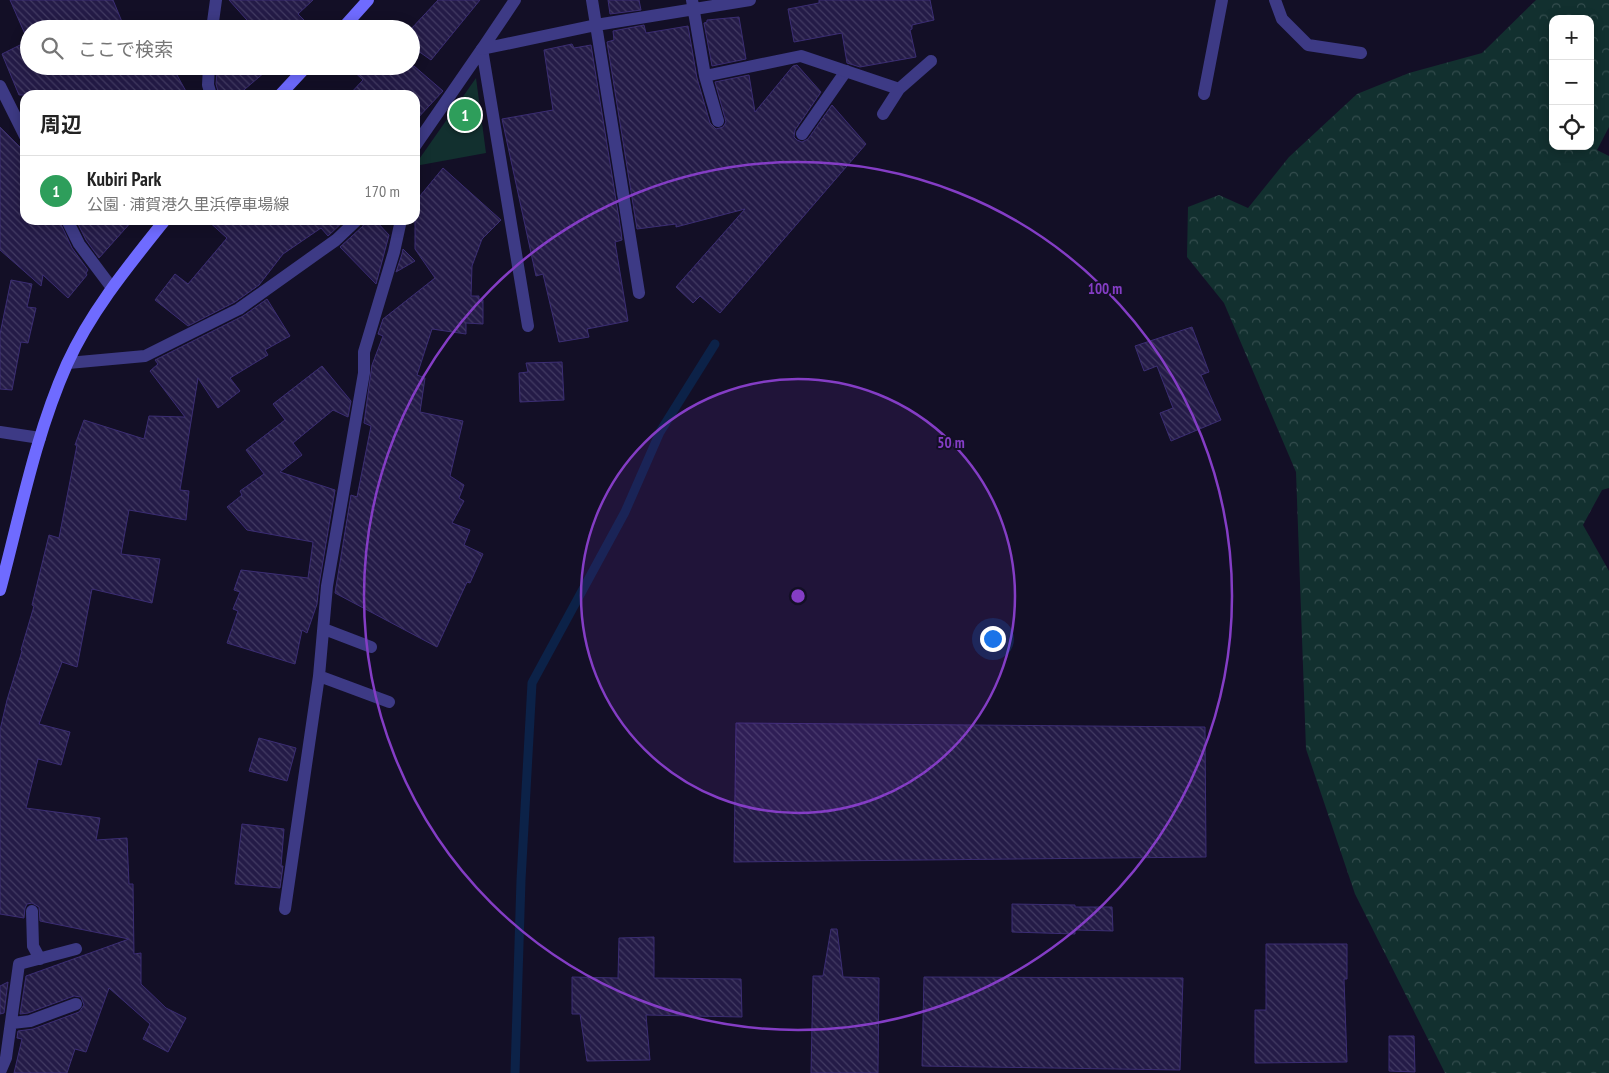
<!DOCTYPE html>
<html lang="ja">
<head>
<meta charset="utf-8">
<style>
	body { margin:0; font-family:"PT Sans Narrow","Noto Sans JP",sans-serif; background:#f6f6f6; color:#222 }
	.controls { position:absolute; right:15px; top:15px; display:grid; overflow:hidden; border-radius:10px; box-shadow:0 2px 12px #0003 }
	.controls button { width:45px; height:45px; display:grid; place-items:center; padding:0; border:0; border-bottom:1px solid #e0e0e0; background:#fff; color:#222; font:25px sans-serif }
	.you { position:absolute; left:992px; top:638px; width:18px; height:18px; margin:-12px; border:4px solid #fff; border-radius:50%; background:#1a73e8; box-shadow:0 0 0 8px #1a73e833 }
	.badge { display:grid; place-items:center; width:32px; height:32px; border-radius:50%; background:#1a73e8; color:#fff; font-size:16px; font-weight:700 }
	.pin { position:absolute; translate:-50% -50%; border:2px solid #fff; box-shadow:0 1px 5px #0006 }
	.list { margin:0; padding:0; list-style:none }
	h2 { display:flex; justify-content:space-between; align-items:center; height:65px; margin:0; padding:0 20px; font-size:21px }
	h2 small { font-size:16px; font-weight:400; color:#767676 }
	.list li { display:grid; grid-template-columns:32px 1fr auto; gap:15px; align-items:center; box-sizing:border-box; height:70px; padding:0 20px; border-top:1px solid #e0e0e0 }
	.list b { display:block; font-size:19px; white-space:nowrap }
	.list p { margin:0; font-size:16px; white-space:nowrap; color:#767676 }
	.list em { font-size:16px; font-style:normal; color:#767676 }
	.icon { flex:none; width:28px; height:28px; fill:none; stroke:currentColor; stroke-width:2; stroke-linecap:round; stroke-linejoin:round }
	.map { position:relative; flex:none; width:1609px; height:1073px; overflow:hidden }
	.search { position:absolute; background:#fff; box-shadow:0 2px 12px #0003; left:20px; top:20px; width:400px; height:55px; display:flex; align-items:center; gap:12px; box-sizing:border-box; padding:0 18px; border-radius:28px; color:#767676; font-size:19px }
	.panel { position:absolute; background:#fff; box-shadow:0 2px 12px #0003; left:20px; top:90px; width:400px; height:135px; border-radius:15px }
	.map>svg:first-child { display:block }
</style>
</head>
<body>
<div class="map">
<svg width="1609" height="1073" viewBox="0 0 1609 1073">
	<defs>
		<pattern id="forest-crowns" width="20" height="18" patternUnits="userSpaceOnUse" patternTransform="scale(1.25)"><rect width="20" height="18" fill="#12302f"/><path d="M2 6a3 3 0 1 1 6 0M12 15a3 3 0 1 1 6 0" fill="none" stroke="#344d4e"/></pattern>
		<pattern id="building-back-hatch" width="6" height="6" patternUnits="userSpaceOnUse" patternTransform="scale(1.25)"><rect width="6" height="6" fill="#241b47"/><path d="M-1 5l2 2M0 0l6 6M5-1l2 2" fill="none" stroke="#433b63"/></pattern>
	</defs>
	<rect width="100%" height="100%" fill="#130f26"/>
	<path fill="#12302f" d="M 476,78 L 486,153 L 415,166 L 415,165 Z"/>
	<path fill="url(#forest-crowns)" fill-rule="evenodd" d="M 1536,0 L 1609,0 L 1609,127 L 1597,150 L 1609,156 L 1609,488 L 1602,490 L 1583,525 L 1609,571 L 1609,1073 L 1445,1073 L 1355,894 L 1306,749 L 1296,472 L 1224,303 L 1187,257 L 1188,207 L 1219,195 L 1248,208 L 1289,157 L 1357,94 L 1409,73 L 1482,53 ZM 1553,19 L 1590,19 L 1590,146 L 1553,146 Z"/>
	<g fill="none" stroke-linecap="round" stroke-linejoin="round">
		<path stroke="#0c2248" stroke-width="9" d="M 515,1073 L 521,880 L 532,683 L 625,512 L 660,432 L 715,344"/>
	</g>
	<path fill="url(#building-back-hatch)" stroke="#3b2d73" d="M 10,0 L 113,0 L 125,29 L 29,29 L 29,66 L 172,66 L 188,95 L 19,95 L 2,54 L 28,41 Z
		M 229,0 L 313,0 L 298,14 L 310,26 L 308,29 L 255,29 Z
		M 438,0 L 480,0 L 431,60 L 411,46 L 411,29 Z
		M 608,0 L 639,0 L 641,10 L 610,14 Z
		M 819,0 L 930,0 L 934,20 L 912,25 L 912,29 L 910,30 L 916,57 L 860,67 L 847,63 L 842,33 L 794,42 L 788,9 L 819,3 Z
		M 739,17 L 746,59 L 712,66 L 704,23 L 707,22 L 707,20 Z
		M 644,25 L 646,33 L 688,26 L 697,78 L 710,123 L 716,129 L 723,127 L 726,122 L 715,82 L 749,75 L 755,112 L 793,66 L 797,65 L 821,92 L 795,130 L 794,137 L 797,140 L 802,142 L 808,139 L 832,105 L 866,144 L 720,313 L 700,296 L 693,303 L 676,287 L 745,209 L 676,227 L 676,224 L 637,229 L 607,42 L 614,40 L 613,31 Z
		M 572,44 L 574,48 L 591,45 L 621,231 L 622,240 L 615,242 L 628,321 L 587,329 L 589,337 L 559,342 L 543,274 L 536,276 L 502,119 L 553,110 L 544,50 Z
		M 222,66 L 272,66 L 238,95 L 219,95 L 216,84 L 217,72 Z
		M 348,66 L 414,66 L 443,91 L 415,121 L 415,95 L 349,95 L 363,80 Z
		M 0,127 L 25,152 L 25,220 L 59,220 L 72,248 L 88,270 L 86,273 L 87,275 L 68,298 L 43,275 L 41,286 L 0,250 Z
		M 443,168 L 501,220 L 482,239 L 472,266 L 471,296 L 479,296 L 479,300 L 483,300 L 483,324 L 466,323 L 466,334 L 432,329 L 417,375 L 425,378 L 420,412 L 463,421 L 450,476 L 464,485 L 459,498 L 464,501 L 452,523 L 470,530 L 464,545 L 483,554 L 470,583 L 467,582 L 437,647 L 335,593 L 351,495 L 357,497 L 371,426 L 364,423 L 372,365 L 383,336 L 378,334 L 383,319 L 435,278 L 415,249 L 415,202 Z
		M 76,220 L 133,220 L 99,258 L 86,240 Z
		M 207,220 L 345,220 L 328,236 L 321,228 L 283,254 L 259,285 L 235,302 L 188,326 L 155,300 L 175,274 L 188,284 L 227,238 Z
		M 365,220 L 375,220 L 389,235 L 376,284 L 340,247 L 363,226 Z
		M 403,249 L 415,261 L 396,272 L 402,254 Z
		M 11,280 L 32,284 L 27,307 L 36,308 L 28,343 L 21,342 L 12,390 L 0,389 L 0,334 Z
		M 267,299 L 290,336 L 265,350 L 268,355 L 230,378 L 240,391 L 218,408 L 198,378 L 180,490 L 189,491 L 186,520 L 129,510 L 121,554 L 160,559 L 152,603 L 92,589 L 77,667 L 62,662 L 39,724 L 70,732 L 61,765 L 38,759 L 26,808 L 100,818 L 96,840 L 127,838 L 129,884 L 133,884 L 134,954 L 141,953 L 141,984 L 166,1008 L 186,1018 L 168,1052 L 143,1039 L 150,1024 L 109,988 L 86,1052 L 75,1049 L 67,1073 L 14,1073 L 22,1039 L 17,1038 L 18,1031 L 33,1029 L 79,1012 L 84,1005 L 81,997 L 74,996 L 28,1013 L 20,1014 L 26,976 L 129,939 L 40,921 L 39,907 L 32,903 L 27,904 L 25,908 L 24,918 L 0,914 L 0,730 L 7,700 L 22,651 L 21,650 L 34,606 L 32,605 L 49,535 L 59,538 L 77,445 L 75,445 L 84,420 L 144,439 L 149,416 L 185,417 L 150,371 L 158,364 L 155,360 L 243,316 Z
		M 1192,327 L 1209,372 L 1201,375 L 1221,420 L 1171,441 L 1160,413 L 1173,408 L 1157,366 L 1144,371 L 1135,346 Z
		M 562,362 L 564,400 L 520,402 L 519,373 L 528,372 L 526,363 Z
		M 322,366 L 351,401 L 348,417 L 333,410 L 293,443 L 302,455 L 280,472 L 335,490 L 319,585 L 317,604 L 307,633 L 302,630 L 295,664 L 227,643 L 238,611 L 233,609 L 240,592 L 234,590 L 241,570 L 308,578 L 313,542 L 247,530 L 227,507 L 242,495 L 240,491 L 264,474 L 246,450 L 285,420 L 273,404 Z
		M 736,723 L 1205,727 L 1206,857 L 734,862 Z
		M 259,738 L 296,748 L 287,781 L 249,771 Z
		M 242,824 L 284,829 L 281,866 L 283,866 L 280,888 L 235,884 Z
		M 1012,904 L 1075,905 L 1075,907 L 1112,907 L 1113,931 L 1075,930 L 1075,934 L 1012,932 Z
		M 831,929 L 837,929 L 843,977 L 879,978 L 878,1073 L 811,1073 L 813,976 L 823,976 Z
		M 654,937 L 654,978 L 741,979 L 742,1017 L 646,1015 L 650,1060 L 587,1061 L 580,1014 L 572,1014 L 572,977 L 618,978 L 619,938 Z
		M 1266,944 L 1347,944 L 1347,979 L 1344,979 L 1347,1062 L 1255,1063 L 1255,1010 L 1266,1010 Z
		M 924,977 L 1183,978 L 1180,1070 L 922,1066 Z
		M 8,982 L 4,1013 L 0,1014 L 0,986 Z
		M 1389,1036 L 1414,1036 L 1415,1072 L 1389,1071 Z"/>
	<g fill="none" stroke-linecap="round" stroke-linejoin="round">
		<path stroke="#3d3a85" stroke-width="12" d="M 1275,0 L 1282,19 L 1308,45 L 1361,53
			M 212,29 L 216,0
			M 482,49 L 528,326
			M 209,66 L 208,85 L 211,95
			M 0,86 L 25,136
			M 1204,94 L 1222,0
			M 802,134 L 846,71
			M 415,146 L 482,49
			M 67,220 L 79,244 L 112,288
			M 68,363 L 145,356 L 239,309 L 336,240 L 357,220
			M 0,432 L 40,438
			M 324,629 L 371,647
			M 319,676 L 389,702
			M 285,909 L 319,676 L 327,586 L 364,373 L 364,352 L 394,252 L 401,220
			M 32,911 L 33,946 L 40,959
			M 12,1023 L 30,1021 L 76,1004
			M 0,1072 L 6,1058 L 19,964 L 76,949"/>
		<path stroke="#3d3a85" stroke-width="12" d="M 592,0 L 639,293
			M 692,0 L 705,76 L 718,121
			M 482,49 L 596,25 L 750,0
			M 482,49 L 515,0
			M 705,76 L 801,56 L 899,89
			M 883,114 L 899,89 L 931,61"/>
		<path stroke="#6f6bff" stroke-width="12" d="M 342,29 L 368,0
			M 280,95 L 307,66
			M 0,590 C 20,515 35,436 67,364 C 91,311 129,265 165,220"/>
	</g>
	<circle cx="798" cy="596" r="217" fill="#843dc5" fill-opacity=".12"/>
	<g fill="none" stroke="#843dc5" stroke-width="2.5">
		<circle cx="798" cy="596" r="217"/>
		<circle cx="798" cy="596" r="434"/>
	</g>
	<circle cx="798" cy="596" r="8" fill="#843dc5" stroke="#130f26" stroke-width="2.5"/>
	<g font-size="15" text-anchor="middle" font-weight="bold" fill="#843dc5" stroke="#130f26" stroke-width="4" stroke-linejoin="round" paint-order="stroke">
		<text x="1105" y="294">100 m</text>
		<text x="951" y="448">50 m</text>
	</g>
</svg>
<div class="controls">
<button>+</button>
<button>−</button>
<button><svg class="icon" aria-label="locate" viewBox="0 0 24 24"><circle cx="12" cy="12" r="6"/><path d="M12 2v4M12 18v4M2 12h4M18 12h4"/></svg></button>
</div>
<div class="you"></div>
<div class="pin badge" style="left:465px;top:115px;background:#2e9e5b">1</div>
<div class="search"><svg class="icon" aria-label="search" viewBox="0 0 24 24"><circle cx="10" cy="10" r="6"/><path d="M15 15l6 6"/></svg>ここで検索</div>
<section class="panel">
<h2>周辺<small></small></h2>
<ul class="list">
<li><span class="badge" style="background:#2e9e5b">1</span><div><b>Kubiri Park</b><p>公園 · 浦賀港久里浜停車場線</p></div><em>170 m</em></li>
</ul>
</section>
</div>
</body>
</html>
